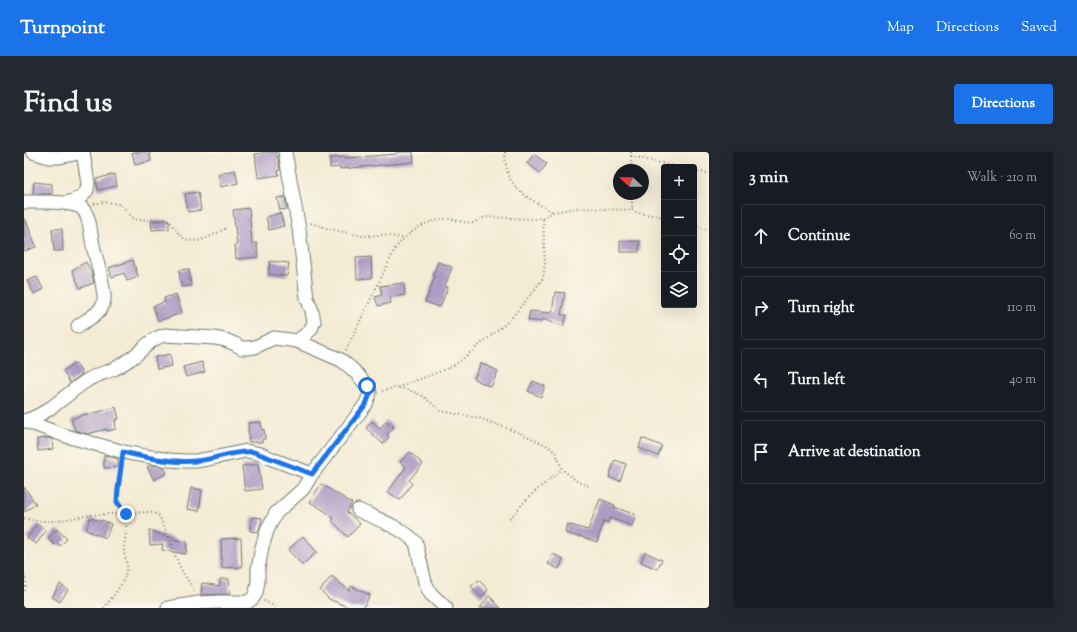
<!DOCTYPE html>
<html lang="en">
<head>
<meta charset="utf-8">
<style>
	body { margin:0; font-family:"Sorts Mill Goudy",serif; background:#242831; color:#f1f3f6 }
	.controls { position:absolute; right:12px; top:12px; display:grid; overflow:hidden; border-radius:4px; box-shadow:0 4px 16px #0002 }
	.controls button { width:36px; height:36px; display:grid; place-items:center; padding:0; border:0; border-bottom:1px solid #363941; background:#171b24; color:#f1f3f6; font:20px sans-serif }
	.compass { position:absolute; left:589px; top:12px; width:36px; height:36px; border-radius:50%; background:#171b24; box-shadow:0 4px 16px #0002; rotate:292deg }
	.stop { position:absolute; width:12px; height:12px; margin:-9px; border:3px solid #1a73e8; border-radius:50%; background:#fff }
	.stop.end { background:#1a73e8; border-color:#fff; box-shadow:0 1px 4px #0008 }
	.list { margin:0; padding:0; list-style:none }
	h2 { display:flex; justify-content:space-between; align-items:center; height:52px; margin:0; padding:0 16px; font-size:17px }
	h2 small { font-size:13px; font-weight:400; color:#9ea1a6 }
	.list li { display:grid; grid-template-columns:26px 1fr auto; gap:12px; align-items:center; box-sizing:border-box; height:64px; margin:0 8px 8px; padding:0 8px; border:1px solid #363941; border-radius:4px }
	.list b { display:block; font-size:15px; white-space:nowrap }
	.list em { font-size:13px; font-style:normal; color:#9ea1a6 }
	.icon { flex:none; width:22px; height:22px; fill:none; stroke:currentColor; stroke-width:2; stroke-linecap:round; stroke-linejoin:round }
	.map { position:relative; flex:none; width:685px; height:456px; overflow:hidden; border-radius:4px }
	header { display:flex; align-items:center; gap:24px; box-sizing:border-box; height:56px; padding:0 20px; background:#1a73e8; color:#fff }
	header strong { font-size:19px }
	nav { display:flex; gap:22px; margin-inline-start:auto; font-size:14px }
	.intro { display:flex; align-items:center; justify-content:space-between; box-sizing:border-box; height:96px; padding:0 24px }
	h1 { margin:0; font-size:28px }
	.button { padding:10px 18px; border-radius:4px; background:#1a73e8; color:#fff; font-size:14px; font-weight:700 }
	main { display:flex; gap:24px; padding:0 24px }
	aside { flex:1; background:#171b24; border-radius:4px; box-shadow:0 4px 16px #0002 }
	.map>svg:first-child { display:block }
</style>
</head>
<body>
<header>
<strong>Turnpoint</strong>
<nav><a>Map</a><a>Directions</a><a>Saved</a></nav>
</header>
<div class="intro"><h1>Find us</h1><a class="button">Directions</a></div>
<main>
<div class="map">
<svg width="685" height="456" viewBox="0 0 685 456">
	<defs>
		<pattern id="building-hatch" width="6" height="6" patternUnits="userSpaceOnUse"><rect width="6" height="6" fill="#b39fc9"/><path d="M-1 1l2-2M0 6l6-6M5 7l2-2" fill="none" stroke="#9183a4"/></pattern>
	</defs>
	<rect width="100%" height="100%" fill="#fbf7ec"/>
	<filter id="ink" filterUnits="userSpaceOnUse"><feTurbulence type="fractalNoise" baseFrequency=".025" numOctaves="2"/><feDisplacementMap in="SourceGraphic" scale="8" xChannelSelector="R" yChannelSelector="G"/><feConvolveMatrix kernelMatrix="1 2 1 2 8 2 1 2 1" color-interpolation-filters="sRGB"/></filter>
	<filter id="wash" filterUnits="userSpaceOnUse"><feTurbulence type="fractalNoise" baseFrequency=".012" numOctaves="4" result="noise"/><feDisplacementMap in="SourceGraphic" scale="16" xChannelSelector="R" yChannelSelector="G"/><feGaussianBlur stdDeviation="0.9" result="paint"/><feColorMatrix in="noise" values="0 0 0 0 0 0 0 0 0 0 0 0 0 0 0 0 0 1.4 0 .05"/><feComposite in="paint" operator="in"/></filter>
	<g filter="url(#wash)">
		<rect width="100%" height="100%" fill="#f4ebd4"/>
		<g id="blocks">
			<path fill="url(#building-hatch)" d="M 108,0 L 125,0 L 127,9 L 111,13 Z
				M 243,0 L 252,0 L 252,5 L 254,5 L 256,18 L 254,19 L 255,23 L 234,26 L 231,2 Z
				M 377,0 L 389,0 L 390,10 L 316,17 L 316,15 L 306,16 L 306,6 L 323,5 L 323,6 L 372,2 L 372,1 Z
				M 510,2 L 523,12 L 516,21 L 503,11 Z
				M 211,18 L 214,31 L 197,35 L 194,22 Z
				M 91,22 L 93,34 L 74,38 L 72,27 Z
				M 10,30 L 28,32 L 28,42 L 9,42 Z
				M 174,40 L 177,58 L 164,60 L 161,42 Z
				M 261,45 L 263,57 L 256,58 L 253,46 Z
				M 225,56 L 228,91 L 233,91 L 234,105 L 212,107 L 211,93 L 213,93 L 209,58 Z
				M 256,61 L 260,74 L 245,78 L 242,65 Z
				M 1,66 L 12,95 L 0,99 L 0,67 Z
				M 145,68 L 145,77 L 128,78 L 127,69 Z
				M 28,77 L 38,77 L 39,99 L 30,99 Z
				M 596,89 L 616,89 L 615,100 L 596,100 Z
				M 347,105 L 348,126 L 333,127 L 332,106 Z
				M 109,108 L 114,125 L 103,129 L 100,121 L 88,125 L 85,116 Z
				M 246,109 L 265,111 L 263,124 L 244,122 Z
				M 62,110 L 68,122 L 70,131 L 56,136 L 48,118 Z
				M 414,110 L 428,115 L 421,134 L 424,135 L 416,155 L 401,150 L 411,124 L 409,124 Z
				M 165,117 L 167,134 L 157,135 L 155,118 Z
				M 13,125 L 19,137 L 10,142 L 3,129 Z
				M 380,131 L 381,143 L 366,145 L 367,151 L 354,154 L 351,145 L 358,143 L 356,134 Z
				M 531,140 L 541,141 L 537,163 L 543,163 L 539,174 L 518,167 L 517,170 L 504,168 L 506,159 L 528,161 Z
				M 152,142 L 158,161 L 134,169 L 129,154 L 141,150 L 140,146 Z
				M 146,202 L 148,214 L 133,217 L 131,205 Z
				M 178,210 L 181,220 L 162,225 L 159,215 Z
				M 52,211 L 58,222 L 46,231 L 39,219 Z
				M 457,211 L 474,219 L 467,235 L 450,227 Z
				M 509,229 L 521,234 L 517,245 L 504,239 Z
				M 92,255 L 95,267 L 91,268 L 92,277 L 83,279 L 83,277 L 63,282 L 51,278 L 47,267 L 62,262 L 63,263 Z
				M 348,269 L 356,277 L 362,269 L 370,275 L 363,283 L 365,285 L 359,292 L 342,276 Z
				M 237,270 L 238,278 L 240,277 L 241,287 L 238,287 L 238,290 L 225,290 L 224,271 Z
				M 24,286 L 28,287 L 29,297 L 14,299 L 13,287 Z
				M 618,286 L 638,294 L 634,304 L 615,296 Z
				M 386,300 L 399,312 L 385,328 L 388,331 L 376,348 L 364,340 L 382,315 L 376,310 Z
				M 80,303 L 94,307 L 94,315 L 80,316 Z
				M 591,308 L 602,312 L 596,329 L 585,325 Z
				M 234,312 L 238,337 L 221,339 L 218,314 Z
				M 127,313 L 140,315 L 143,321 L 130,328 L 123,315 Z
				M 297,332 L 328,351 L 325,355 L 326,356 L 323,360 L 336,372 L 324,385 L 308,369 L 310,367 L 301,359 L 286,350 Z
				M 0,335 L 12,352 L 0,360 Z
				M 167,336 L 178,338 L 175,359 L 163,357 Z
				M 576,347 L 591,353 L 590,355 L 612,363 L 608,374 L 586,366 L 584,371 L 580,369 L 573,390 L 555,384 L 555,385 L 541,381 L 542,379 L 541,379 L 543,372 L 564,378 Z
				M 228,365 L 238,366 L 237,372 L 234,380 L 226,379 Z
				M 66,366 L 77,369 L 78,368 L 87,372 L 82,386 L 62,378 Z
				M 13,372 L 22,379 L 12,392 L 3,386 Z
				M 33,377 L 43,387 L 36,394 L 33,391 L 31,393 L 24,387 Z
				M 125,378 L 153,388 L 163,390 L 162,402 L 138,398 L 139,392 L 126,393 Z
				M 279,384 L 293,400 L 278,413 L 264,398 Z
				M 217,386 L 218,415 L 198,416 L 197,387 Z
				M 621,400 L 638,408 L 633,417 L 617,410 Z
				M 529,402 L 539,407 L 535,417 L 524,412 Z
				M 308,424 L 325,439 L 327,434 L 346,443 L 339,456 L 326,456 L 305,447 L 296,438 Z
				M 196,427 L 205,427 L 206,442 L 177,443 L 178,431 L 196,434 Z
				M 455,428 L 464,438 L 457,445 L 447,434 Z
				M 36,432 L 44,438 L 36,450 L 28,445 Z
				M 465,444 L 477,456 L 456,456 Z"/>
		</g>
	</g>
	<g filter="url(#ink)">
		<use href="#blocks" fill-opacity="0" stroke="#6a7a6c" stroke-width="1"/>
		<g fill="none" stroke-linecap="round" stroke-linejoin="round">
			<defs>
				<path id="street" d="M 9,0 L 25,5 L 36,5 L 59,0
					M 261,0 L 275,77 L 283,146 L 288,159 L 290,170 L 287,177 L 281,183 L 273,189
					M 0,50 L 26,50 L 40,51 L 49,49 L 58,44 L 63,38 L 64,32 L 59,0
					M 40,51 C 46,52 54,53 58,56 C 66,64 66,78 68,88 C 71,105 77,120 79,137 C 80,141 81,147 79,152 C 76,162 62,168 54,174
					M 0,269 C 25,262 41,243 62,229 C 71,223 81,221 90,217 C 96,214 103,209 109,205 C 120,197 127,186 141,183 L 191,186 L 201,188 L 211,192 L 218,196 L 223,196 L 231,195 L 250,186 L 273,189 L 317,208 L 327,216 L 334,223 L 343,234 L 346,241 L 342,252 L 288,322 L 279,337 L 252,361 L 249,367 L 244,376 L 238,395 L 234,417 L 234,429 L 232,441 L 229,446 L 224,450 L 195,450 L 174,451 L 144,456
					M 1,269 L 42,284 L 104,301 L 145,308 L 162,309 L 172,309 L 189,306 L 222,299 L 237,302 L 248,307 L 288,322
					M 334,358 C 351,366 381,377 392,391 L 401,430 L 406,441 L 422,456"/>
			</defs>
			<use href="#street" stroke="#6a7a6c" stroke-width="15"/>
			<path stroke="#6a7a6c" stroke-width="2" stroke-dasharray="1 3" stroke-linecap="butt" d="M 481,0 C 481,7 482,15 484,22 C 490,40 514,52 529,60
				M 607,0 L 608,18
				M 607,4 L 654,15
				M 670,20 L 685,21
				M 608,42 L 608,58 L 614,61 L 640,65
				M 70,52 C 81,49 94,49 102,58 C 106,62 108,67 114,68 L 143,67 C 149,72 152,79 157,84 C 170,96 189,83 202,76
				M 287,71 L 302,76 L 338,84 L 358,83 L 379,86
				M 670,72 L 685,79
				M 322,198 L 371,97 L 377,89 L 389,79 L 403,71 L 418,67 L 428,67 L 439,70 L 449,71 L 461,65 L 511,67 L 519,66 L 529,60 L 554,56 L 608,58
				M 375,236 L 388,239 L 400,245 L 417,259 L 455,266 L 498,282 L 524,294 L 532,301 L 538,317 L 544,322 L 554,330 L 565,334
				M 358,239 L 374,235 L 415,220 L 432,212 L 485,169 L 512,136 L 519,126 L 521,113 L 519,66
				M 0,366 L 11,369 L 33,369 L 66,363 L 123,360 L 133,362 L 136,365 L 139,373 L 146,387 L 152,406 L 159,421 L 169,436 L 171,440
				M 486,366 L 507,343 L 538,317
				M 0,418 L 2,433 L 0,439
				M 240,449 L 254,456
				M 80,456 C 89,444 103,429 103,413 C 102,407 99,401 100,395 C 101,388 104,368 101,362 C 98,355 94,355 93,346 L 98,311"/>
			<use href="#street" stroke="#fff" stroke-width="13"/>
		</g>
	</g>
	<g fill="none" stroke-linecap="round" stroke-linejoin="round" filter="url(#ink)">
		<path stroke="#1a73e8" stroke-width="5" d="M 102,362 L 93,350 L 94,337 L 99,300 C 119,305 151,311 172,309 C 191,307 212,298 230,300 L 288,322 L 342,252 L 346,242 L 343,234"/>
	</g>
</svg>
<div class="controls">
<button>+</button>
<button>−</button>
<button><svg class="icon" aria-label="locate" viewBox="0 0 24 24"><circle cx="12" cy="12" r="6"/><path d="M12 2v4M12 18v4M2 12h4M18 12h4"/></svg></button>
<button><svg class="icon" aria-label="layers" viewBox="0 0 24 24"><path d="M12 4l9 5-9 5-9-5zM3 14l9 5 9-5"/></svg></button>
</div>
<svg class="compass" viewBox="-18 -18 36 36"><path d="M0-13l5 13h-10z" fill="#e53935"/><path d="M0 13l5-13h-10z" fill="#9ea1a6"/></svg>
<div class="stop" style="left:343px;top:234px"></div>
<div class="stop end" style="left:102px;top:362px"></div>
</div>
<aside>
<h2>3 min<small>Walk · 210 m</small></h2>
<ul class="list">
<li><svg class="icon" aria-label="ahead" viewBox="0 0 24 24"><path d="M12 20V5M6 11l6-6 6 6"/></svg><div><b>Continue</b></div><em>60 m</em></li>
<li><svg class="icon" aria-label="right" viewBox="0 0 24 24"><path d="M7 20v-9h11M14 6l5 5-5 5"/></svg><div><b>Turn right</b></div><em>110 m</em></li>
<li><svg class="icon" aria-label="left" viewBox="0 0 24 24"><path d="M17 20v-9H6M10 6l-5 5 5 5"/></svg><div><b>Turn left</b></div><em>40 m</em></li>
<li><svg class="icon" aria-label="arrive" viewBox="0 0 24 24"><path d="M6 21V4h12l-3 4 3 4H6"/></svg><div><b>Arrive at destination</b></div></li>
</ul>
</aside>
</main>
</body>
</html>
